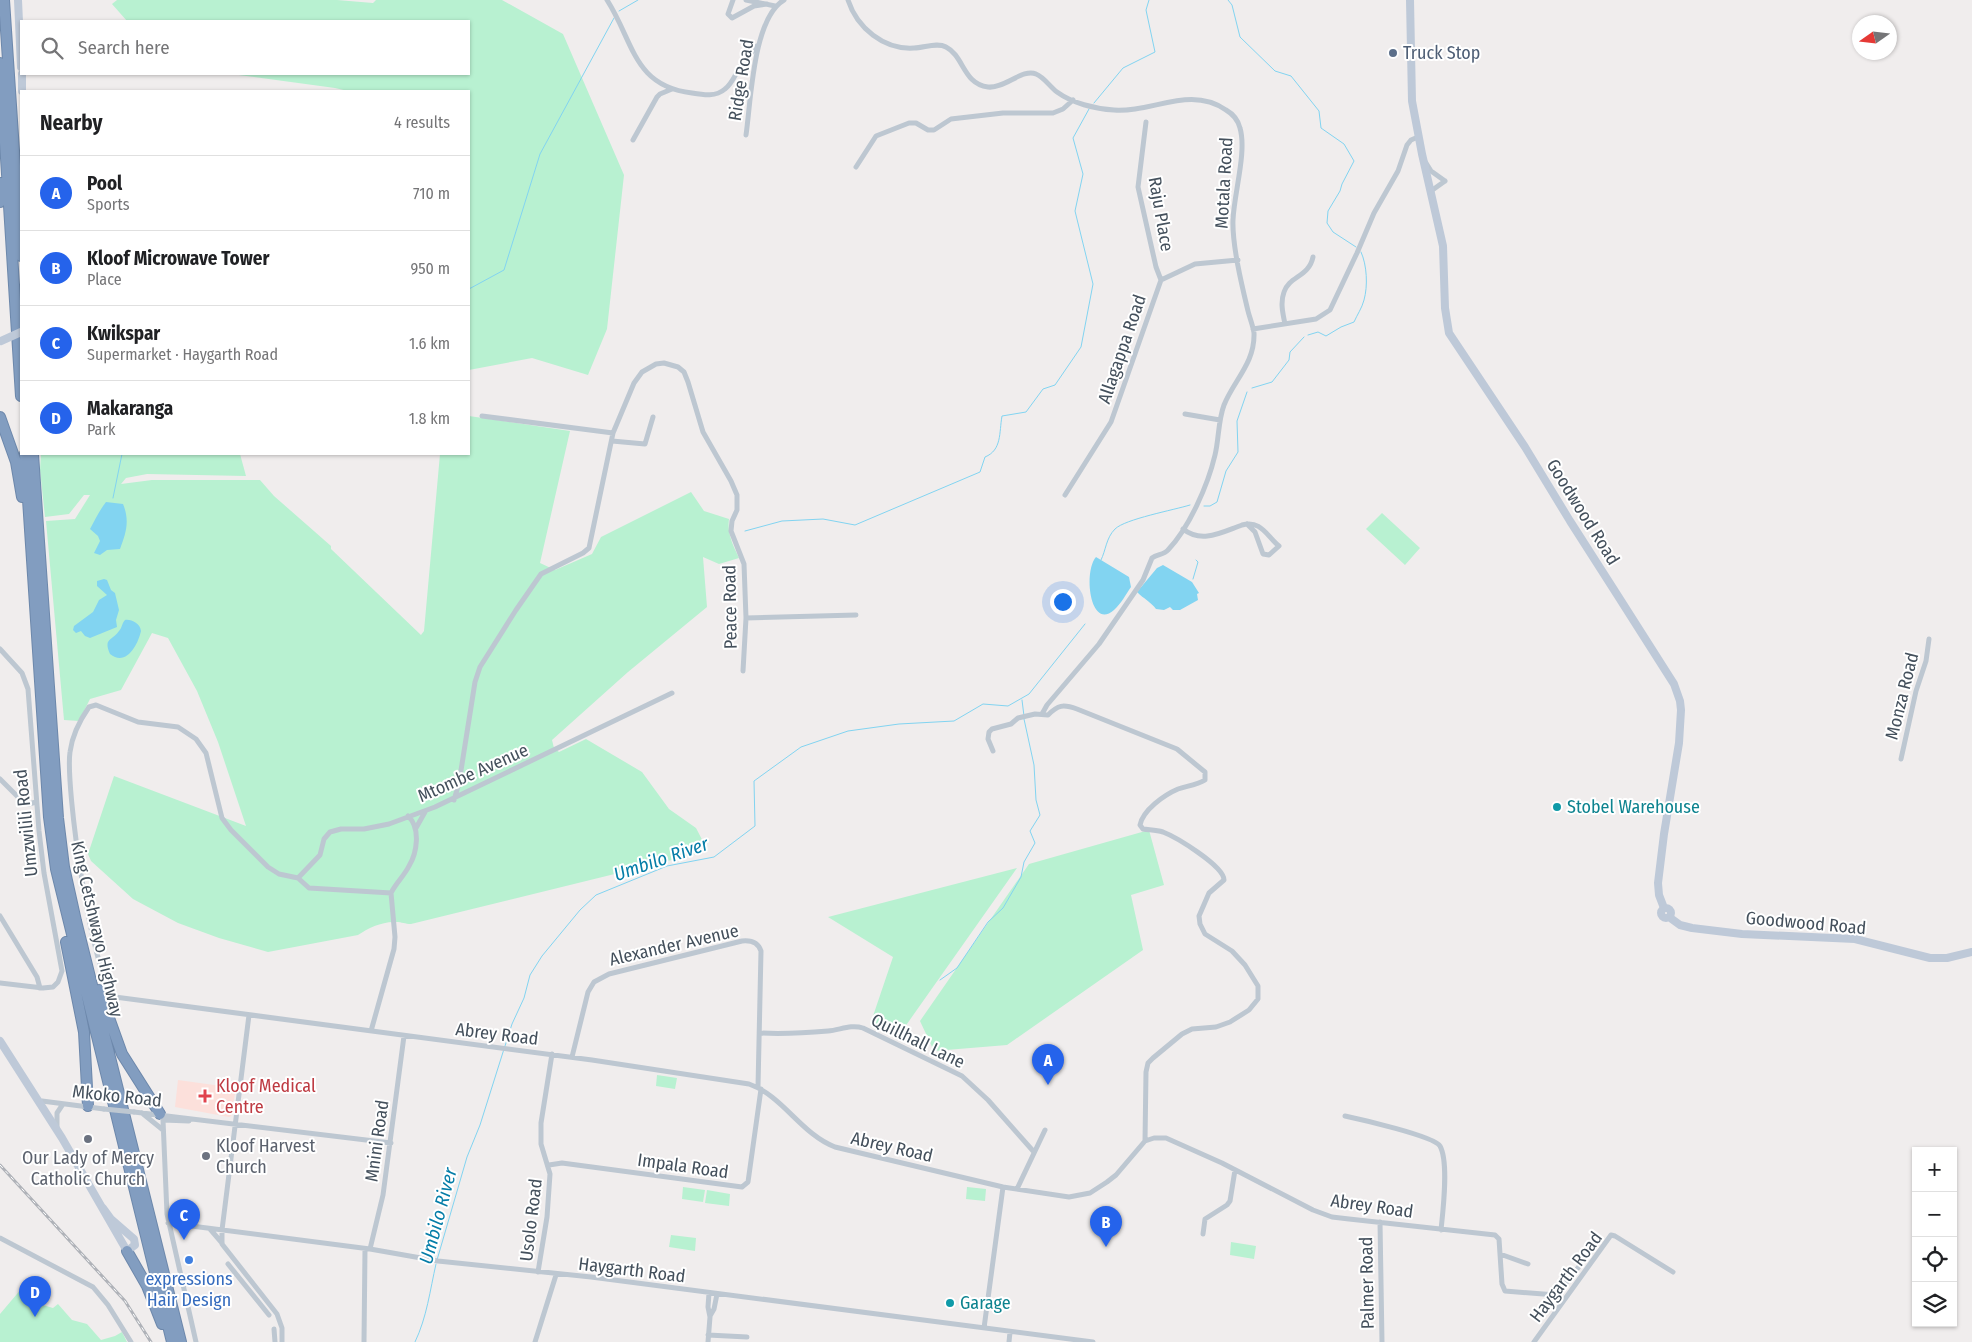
<!DOCTYPE html>
<html lang="en">
<head>
<meta charset="utf-8">
<style>
	body { margin:0; font-family:"Fira Sans Condensed",sans-serif; background:#f2f2f2; color:#202124 }
	.controls { position:absolute; right:15px; bottom:15px; display:grid; overflow:hidden; border-radius:0px; box-shadow:0 1px 4px #0004 }
	.controls button { width:45px; height:45px; display:grid; place-items:center; padding:0; border:0; border-bottom:1px solid #e0e0e0; background:#fff; color:#202124; font:25px sans-serif }
	.compass { position:absolute; left:1852px; top:15px; width:45px; height:45px; border-radius:50%; background:#fff; box-shadow:0 1px 4px #0004; rotate:256deg }
	.you { position:absolute; left:1062px; top:601px; width:18px; height:18px; margin:-12px; border:4px solid #fff; border-radius:50%; background:#1a73e8; box-shadow:0 0 0 8px #1a73e833 }
	.badge { display:grid; place-items:center; width:32px; height:32px; border-radius:50%; background:#2563eb; color:#fff; font-size:16px; font-weight:700 }
	.pin { position:absolute; translate:-50% -41px; filter:drop-shadow(0 1px 2px #0008) }
	.pin::after { content:''; position:absolute; top:26px; width:18px; height:15px; background:inherit; clip-path:polygon(0 0,100% 0,50% 100%) }
	.list { margin:0; padding:0; list-style:none }
	h2 { display:flex; justify-content:space-between; align-items:center; height:65px; margin:0; padding:0 20px; font-size:21px }
	h2 small { font-size:16px; font-weight:400; color:#757577 }
	.list li { display:grid; grid-template-columns:32px 1fr auto; gap:15px; align-items:center; box-sizing:border-box; height:75px; padding:0 20px; border-top:1px solid #e0e0e0 }
	.list b { display:block; font-size:19px; white-space:nowrap }
	.list p { margin:0; font-size:16px; white-space:nowrap; color:#757577 }
	.list em { font-size:16px; font-style:normal; color:#757577 }
	.icon { flex:none; width:28px; height:28px; fill:none; stroke:currentColor; stroke-width:2; stroke-linecap:round; stroke-linejoin:round }
	.map { position:relative; flex:none; width:1972px; height:1342px; overflow:hidden }
	.search { position:absolute; background:#fff; box-shadow:0 1px 4px #0004; left:20px; top:20px; width:450px; height:55px; display:flex; align-items:center; gap:12px; box-sizing:border-box; padding:0 18px; border-radius:0px; color:#757577; font-size:19px }
	.panel { position:absolute; background:#fff; box-shadow:0 1px 4px #0004; left:20px; top:90px; width:450px; height:365px; border-radius:0px }
	.map>svg:first-child { display:block }
</style>
</head>
<body>
<div class="map">
<svg width="1972" height="1342" viewBox="0 0 1972 1342">
	<rect width="100%" height="100%" fill="#f0eded"/>
	<path fill="#fce0db" d="M 178,1080 L 236,1088 L 231,1116 L 229,1117 L 175,1107 Z"/>
	<path fill="#b8f1d1" d="M 117,0 L 337,0 L 373,3 L 376,0 L 502,0 L 563,34 L 624,175 L 607,329 L 588,375 L 532,358 L 469,370 L 469,91 L 348,91 L 335,88 L 231,74 L 469,74 L 469,21 L 127,21 L 112,4 Z
		M 469,416 L 570,431 L 540,563 L 555,570 L 592,554 L 601,537 L 691,492 L 704,511 L 729,519 C 727,534 733,545 739,558 L 719,564 L 703,557 L 707,607 L 628,672 L 552,740 L 554,748 L 559,752 L 586,739 L 642,772 L 669,809 L 696,828 L 708,851 L 411,924 C 405,924 402,922 396,922 C 383,921 368,928 358,935 L 268,952 L 219,938 L 178,923 L 133,899 L 91,861 L 88,854 L 114,776 L 246,826 L 218,742 L 197,691 L 168,638 L 152,633 L 121,690 L 90,699 L 79,721 L 64,720 L 46,521 L 75,519 L 90,495 L 84,495 L 69,514 L 45,517 L 40,470 L 41,454 L 240,454 L 246,476 L 147,474 L 126,478 L 121,484 L 152,480 L 260,480 L 274,496 L 331,546 L 331,549 L 421,635 L 424,631 L 440,454 L 469,454 Z
		M 1382,513 L 1420,548 L 1405,565 L 1366,529 Z
		M 1149,830 L 1164,885 L 1131,895 L 1143,950 L 1007,1045 L 934,1051 L 920,1021 L 1029,864 Z
		M 1017,868 L 902,1031 L 871,1022 L 893,957 L 828,917 Z
		M 657,1075 L 677,1078 L 675,1089 L 656,1086 Z
		M 683,1187 L 705,1190 L 703,1202 L 682,1199 Z
		M 967,1187 L 986,1189 L 985,1201 L 966,1199 Z
		M 707,1190 L 730,1194 L 729,1206 L 705,1203 Z
		M 671,1235 L 696,1238 L 695,1251 L 669,1247 Z
		M 1231,1242 L 1256,1246 L 1254,1259 L 1230,1255 Z
		M 22,1288 L 36,1303 L 53,1308 L 58,1304 L 72,1320 L 87,1324 L 101,1340 L 115,1336 L 122,1332 L 127,1342 L 0,1342 L 0,1314 Z"/>
	<path fill="#82d4f1" d="M 106,502 L 123,504 C 130,521 126,533 120,549 L 107,550 L 100,555 L 94,553 L 100,541 L 98,536 L 90,529 C 95,520 99,511 106,502 Z
		M 1096,557 L 1129,577 L 1131,587 C 1126,594 1121,604 1114,610 C 1090,631 1083,572 1096,557 Z
		M 1163,565 L 1192,582 L 1199,593 L 1197,594 L 1198,600 L 1180,610 L 1173,610 L 1170,607 L 1164,610 L 1156,609 C 1151,602 1144,599 1137,592 L 1157,568 Z
		M 104,579 L 107,580 L 111,590 L 115,593 L 119,610 L 116,620 L 117,627 L 90,638 L 85,636 L 81,631 L 76,633 L 73,630 L 74,626 L 93,612 L 99,600 L 107,595 L 97,586 L 97,581 Z
		M 125,620 C 131,619 140,623 141,631 C 138,645 126,667 110,654 C 103,638 112,641 119,631 C 122,628 122,623 125,620 Z"/>
	<g fill="none" stroke-linecap="round" stroke-linejoin="round">
		<path stroke="#82d4f1" stroke-width="1" d="M 1228,0 L 1232,5 L 1240,37 L 1275,71 L 1291,76 L 1319,111 L 1321,128 L 1344,144 L 1354,161 L 1342,184 L 1340,191 L 1328,211 L 1327,223 L 1333,232 L 1356,247
			M 619,11 L 638,0
			M 1094,103 L 1123,68 L 1155,52 L 1146,10 L 1149,0
			M 469,289 L 504,270 L 540,154 L 614,18
			M 1308,335 L 1318,332 L 1326,336 L 1341,327 L 1354,322 C 1357,315 1362,308 1364,300 C 1368,286 1367,265 1361,252
			M 1252,388 L 1272,382 L 1289,360 L 1290,352 L 1304,337
			M 113,498 L 122,454
			M 1204,506 L 1210,506 L 1217,502 L 1226,471 L 1238,452 L 1237,421 L 1247,392
			M 745,531 L 782,521 L 823,519 L 855,525 L 980,472 L 985,457 C 1002,450 999,433 1002,416 L 1026,412 L 1043,389 L 1055,385 L 1081,347 L 1093,284 L 1075,211 L 1083,174 L 1073,138 L 1089,109
			M 1101,560 C 1106,550 1106,538 1115,529 C 1125,519 1174,510 1190,505
			M 1193,579 L 1198,562 L 1196,560
			M 1022,700 L 1024,716
			M 940,980 L 957,968 L 988,922 L 1003,908 L 1021,877 L 1024,862 L 1035,843 L 1030,831 L 1040,815 L 1036,800 L 1034,765 L 1024,719
			M 505,1046 L 512,1024 L 524,998 L 530,975 L 542,956 L 580,910 L 596,895 L 667,866 L 714,857 L 755,826 L 754,781 L 801,747 L 848,731 L 899,724 L 954,721 L 983,704 L 1008,706 L 1029,694 L 1085,624
			M 437,1260 L 467,1157 L 480,1125 L 504,1049
			M 415,1342 C 427,1317 430,1290 436,1264"/>
		<defs>
			<path id="highway" d="M 4,0 L 21,256
				M 0,63 L 21,396
				M 0,202 L 1,183
				M 0,417 L 16,462 L 22,497
				M 25,454 L 49,817 L 56,869 L 172,1342
				M 33,454 L 58,818 L 64,867 L 76,921 L 181,1342
				M 66,942 L 84,1032 L 88,1106
				M 99,990 L 122,1054 L 160,1114
				M 127,1251 L 147,1286 L 162,1324"/>
		</defs>
		<use href="#highway" stroke="#6d88ab" stroke-width="12"/>
		<path stroke="#bdc7d1" stroke-width="5" d="M 607,0 C 634,42 633,86 692,93 C 704,95 716,97 725,89 C 733,83 736,72 742,64 C 747,58 752,52 757,46
			M 733,0 L 728,14 L 732,18 L 754,6 L 767,4
			M 746,0 L 775,6
			M 848,0 C 857,28 884,50 914,48 C 924,48 937,42 946,47 C 964,56 963,84 988,87 C 1004,89 1023,68 1036,74 C 1044,77 1050,87 1057,92 C 1072,103 1095,109 1114,110 C 1152,113 1190,85 1226,110 C 1233,114 1238,120 1240,128 C 1247,152 1234,193 1233,220 C 1232,245 1242,286 1248,311 C 1250,319 1253,326 1254,333 C 1255,363 1234,380 1224,405 C 1218,421 1219,439 1215,455 C 1208,485 1189,528 1168,550 C 1164,555 1157,554 1152,558 L 1143,580 L 1099,644 L 1047,705 L 1042,714
			M 1146,122 L 1138,187 L 1156,267 L 1161,280
			M 746,135 C 751,101 753,18 784,0
			M 633,140 L 657,97 L 660,94 L 672,89
			M 1426,163 L 1431,171 L 1445,181
			M 856,167 L 876,136 L 909,123 L 916,123 L 928,130 L 934,130 L 951,119 L 1003,113 L 1053,113 L 1063,109 L 1073,100
			M 1431,191 L 1445,181
			M 1285,324 C 1283,314 1280,303 1284,292 C 1289,276 1309,277 1313,257
			M 1253,329 L 1316,319 L 1330,310 L 1357,253 L 1374,213 L 1398,171 L 1407,145 L 1411,140 L 1418,137
			M 1185,414 L 1220,420
			M 482,416 L 613,433
			M 612,441 L 645,444 L 653,417
			M 1065,495 L 1111,422 L 1161,280 L 1195,264 L 1238,260
			M 1183,529 C 1202,544 1222,532 1242,525 C 1261,520 1266,535 1279,546 L 1269,555 L 1263,554 L 1255,532 L 1247,524
			M 746,618 L 856,615
			M 0,649 L 22,673 L 28,689 L 39,831 L 44,873 L 62,971 L 58,982 L 53,987 L 43,988 L 0,983
			M 993,751 L 988,739 L 989,732 L 992,729 L 1011,724 L 1018,718 L 1035,714 L 1048,715 C 1058,705 1063,704 1077,709 L 1177,749 L 1205,772 L 1205,780 C 1197,785 1187,786 1178,789 C 1164,795 1143,810 1140,825 L 1143,829 C 1149,830 1156,830 1163,832 C 1176,837 1224,866 1224,880 L 1209,893 L 1199,916 L 1200,924 L 1205,934 L 1232,951 L 1245,965 L 1258,986 L 1258,999 L 1249,1010 L 1230,1022 L 1216,1027 L 1192,1029 L 1182,1034 L 1153,1058 L 1148,1063 L 1146,1072 L 1145,1141
			M 1901,759 L 1916,691 L 1926,661 L 1929,639
			M 0,779 L 24,803 L 29,804 L 36,802
			M 454,800 L 459,783 L 475,682 L 480,667 L 516,610 L 541,574 L 583,553 L 589,548 L 613,433 L 634,383 L 642,372 L 656,364 L 664,363 L 678,367 L 684,372 L 688,382 L 703,432 L 731,481 L 737,495 L 737,510 L 732,521 L 731,531 L 744,564 L 746,618 L 743,671
			M 416,828 L 425,812
			M 298,878 L 320,855 L 324,839 L 330,832 L 341,829 L 364,829 L 389,824 L 435,807 L 672,693
			M 391,893 C 396,883 404,876 409,866 C 417,853 421,828 408,816
			M 0,916 L 37,977 L 40,988
			M 249,1015 L 222,1230 L 222,1244 L 277,1314 L 282,1328 L 282,1342
			M 371,1031 L 394,949 L 395,937 L 391,893 L 309,888 L 298,878 L 279,874 L 268,867 L 231,830 L 222,818 L 206,753 L 196,739 L 178,727 L 138,722 L 96,705 L 89,707 C 80,720 72,736 70,752 C 65,785 92,979 115,997 L 592,1060 L 749,1084 C 783,1096 801,1134 835,1147 L 1003,1187 L 1069,1197 L 1090,1193 L 1107,1182 L 1116,1175 L 1145,1141 L 1154,1138 L 1166,1138 L 1222,1163 L 1313,1210 L 1332,1217 L 1349,1219 L 1495,1235 L 1499,1239 L 1502,1284 L 1505,1291 L 1556,1295 L 1581,1264
			M 760,1033 C 782,1034 805,1033 828,1031 C 840,1030 851,1024 863,1028 L 962,1076 L 988,1100 L 1034,1152
			M 572,1057 L 588,992 L 594,982 L 609,974 L 742,941 C 751,940 758,942 761,951 L 758,1087
			M 40,1103 L 42,1101 L 104,1109
			M 134,1112 L 391,1143
			M 142,1113 L 163,1130
			M 160,1114 L 163,1120 L 167,1214 L 196,1342
			M 1345,1116 C 1359,1119 1434,1136 1440,1146 C 1449,1162 1443,1211 1441,1230
			M 163,1120 L 189,1121
			M 57,1128 L 57,1113 L 63,1104
			M 549,1165 L 562,1163 L 742,1187 L 748,1182 L 761,1089
			M 1017,1189 L 1045,1130
			M 1380,1222 L 1382,1342
			M 168,1223 L 370,1249 L 438,1261 L 591,1277 L 1093,1342
			M 210,1229 L 222,1243
			M 1203,1234 L 1205,1219 L 1227,1205 L 1230,1201 L 1235,1170
			M 0,1238 L 93,1287 L 108,1305 L 131,1342
			M 370,1249 L 383,1195 L 404,1036
			M 1500,1254 L 1528,1264
			M 228,1264 L 269,1315
			M 538,1272 L 547,1217 L 550,1174 L 541,1144 L 541,1123 L 552,1054
			M 710,1316 L 714,1309 L 717,1294
			M 984,1328 L 1003,1187
			M 274,1329 L 275,1342
			M 708,1335 L 747,1337
			M 364,1342 L 365,1249
			M 535,1342 L 556,1275
			M 708,1342 L 710,1317 L 708,1307 L 709,1293
			M 1009,1342 L 1010,1332
			M 1534,1342 L 1611,1235 L 1615,1236 L 1673,1272"/>
		<path stroke="#bec9d8" stroke-width="8" d="M 18,0 L 21,67
			M 1410,0 L 1412,101 L 1422,154 L 1443,246 L 1445,308 L 1449,333 L 1525,447 L 1570,521 L 1618,596 L 1674,684 L 1680,701 L 1681,710 L 1679,743 L 1664,834 L 1658,883 L 1659,895 L 1664,908
			M 22,74 L 22,91
			M1661 913a5 5 0 1 1 10 0a5 5 0 1 1-10 0Z
			M 1669,917 L 1680,925 L 1692,928 L 1742,934 L 1855,939 L 1930,958 L 1947,958 L 1972,952
			M 0,1041 L 62,1138 L 127,1251 L 135,1245 L 134,1239 L 111,1219 L 103,1208"/>
		<use href="#highway" stroke="#829dc0" stroke-width="10"/>
		<defs>
			<path id="rail" d="M 0,1165 L 125,1301 L 151,1342"/>
		</defs>
		<use href="#rail" stroke="#afb2b8" stroke-width="3"/>
		<use href="#rail" stroke="#fff" stroke-width="1" stroke-dasharray="4" stroke-linecap="butt"/>
		<path stroke="#bdc7d1" stroke-width="5" d="M 104,1109 L 134,1112"/>
		<path stroke="#bec9d8" stroke-width="8" d="M 1,341 L 21,332"/>
	</g>
	<circle fill="#5c6f8a" stroke="#fff" stroke-width="2" cx="1393" cy="53" r="5"/>
	<g fill="#0f9aa8" stroke="#fff" stroke-width="2">
		<circle cx="1557" cy="807" r="5"/>
		<circle cx="950" cy="1303" r="5"/>
	</g>
	<path fill="#e0444e" stroke="#fff" stroke-width="2" d="M202.5 1088.5h5v5h5v5h-5v5h-5v-5h-5v-5h5z"/>
	<g fill="#6b7280" stroke="#fff" stroke-width="2">
		<circle cx="88" cy="1139" r="5"/>
		<circle cx="206" cy="1156" r="5"/>
	</g>
	<circle fill="#3f7fe0" stroke="#fff" stroke-width="2" cx="189" cy="1260" r="5"/>
	<g text-anchor="middle" dominant-baseline="central" stroke-width="4" stroke-linejoin="round" paint-order="stroke">
		<g font-size="18" fill="#4e5e75" stroke="#fff" text-anchor="start">
			<text x="1403" y="53">Truck Stop</text>
		</g>
		<g font-size="18" fill="#44505c" stroke="#fff">
			<text transform="translate(741 80) rotate(-81)">Ridge Road</text>
			<text transform="translate(1224 183) rotate(-87)">Motala Road</text>
			<text transform="translate(1161 214) rotate(80)">Raju Place</text>
			<text transform="translate(1122 349) rotate(-71)">Allagappa Road</text>
			<text transform="translate(1583 512) rotate(58)">Goodwood Road</text>
			<text transform="translate(730 607) rotate(-91)">Peace Road</text>
			<text transform="translate(1902 696) rotate(-76)">Monza Road</text>
			<text transform="translate(473 773) rotate(-24)">Mtombe Avenue</text>
			<text transform="translate(26 823) rotate(-96)">Umzwilili Road</text>
			<text transform="translate(1806 923) rotate(5)">Goodwood Road</text>
			<text transform="translate(97 929) rotate(77)">King Cetshwayo Highway</text>
			<text transform="translate(674 945) rotate(-13)">Alexander Avenue</text>
			<text transform="translate(497 1034) rotate(7)">Abrey Road</text>
			<text transform="translate(918 1041) rotate(26)">Quillhall Lane</text>
			<text transform="translate(117 1096) rotate(6)">Mkoko Road</text>
			<text transform="translate(377 1141) rotate(-82)">Mnini Road</text>
			<text transform="translate(892 1147) rotate(13)">Abrey Road</text>
			<text transform="translate(683 1166) rotate(8)">Impala Road</text>
			<text transform="translate(1372 1206) rotate(8)">Abrey Road</text>
			<text transform="translate(531 1220) rotate(-83)">Usolo Road</text>
			<text transform="translate(632 1270) rotate(7)">Haygarth Road</text>
			<text transform="translate(1566 1277) rotate(-53)">Haygarth Road</text>
			<text transform="translate(1367 1283) rotate(-91)">Palmer Road</text>
		</g>
		<g font-size="18" fill="#0d838f" stroke="#fff" text-anchor="start">
			<text x="1567" y="807">Stobel Warehouse</text>
			<text x="960" y="1303">Garage</text>
		</g>
		<g font-size="18" fill="#be3a42" stroke="#fff" text-anchor="start">
			<text x="216" y="1086">Kloof Medical<tspan x="216" dy="21">Centre</tspan></text>
		</g>
		<g font-size="18" fill="#5b616d" stroke="#fff" text-anchor="start">
			<text x="216" y="1146">Kloof Harvest<tspan x="216" dy="21">Church</tspan></text>
			<text x="88" y="1158" text-anchor="middle">Our Lady of Mercy<tspan x="88" dy="21">Catholic Church</tspan></text>
		</g>
		<g font-size="18" fill="#366cbe" stroke="#fff">
			<text x="189" y="1279">expressions<tspan x="189" dy="21">Hair Design</tspan></text>
		</g>
		<g font-size="19" font-style="italic" fill="#057da8" stroke="#fff">
			<text transform="translate(661 859) rotate(-19)">Umbilo River</text>
			<text transform="translate(438 1216) rotate(-75)">Umbilo River</text>
		</g>
	</g>
</svg>
<div class="controls">
<button>+</button>
<button>−</button>
<button><svg class="icon" aria-label="locate" viewBox="0 0 24 24"><circle cx="12" cy="12" r="6"/><path d="M12 2v4M12 18v4M2 12h4M18 12h4"/></svg></button>
<button><svg class="icon" aria-label="layers" viewBox="0 0 24 24"><path d="M12 4l9 5-9 5-9-5zM3 14l9 5 9-5"/></svg></button>
</div>
<svg class="compass" viewBox="-18 -18 36 36"><path d="M0-13l5 13h-10z" fill="#e53935"/><path d="M0 13l5-13h-10z" fill="#757577"/></svg>
<div class="you"></div>
<div class="pin badge" style="left:1048px;top:1085px">A</div>
<div class="pin badge" style="left:1106px;top:1247px">B</div>
<div class="pin badge" style="left:184px;top:1240px">C</div>
<div class="pin badge" style="left:35px;top:1317px">D</div>
<div class="search"><svg class="icon" aria-label="search" viewBox="0 0 24 24"><circle cx="10" cy="10" r="6"/><path d="M15 15l6 6"/></svg>Search here</div>
<section class="panel">
<h2>Nearby<small>4 results</small></h2>
<ul class="list">
<li><span class="badge">A</span><div><b>Pool</b><p>Sports</p></div><em>710 m</em></li>
<li><span class="badge">B</span><div><b>Kloof Microwave Tower</b><p>Place</p></div><em>950 m</em></li>
<li><span class="badge">C</span><div><b>Kwikspar</b><p>Supermarket · Haygarth Road</p></div><em>1.6 km</em></li>
<li><span class="badge">D</span><div><b>Makaranga</b><p>Park</p></div><em>1.8 km</em></li>
</ul>
</section>
</div>
</body>
</html>
